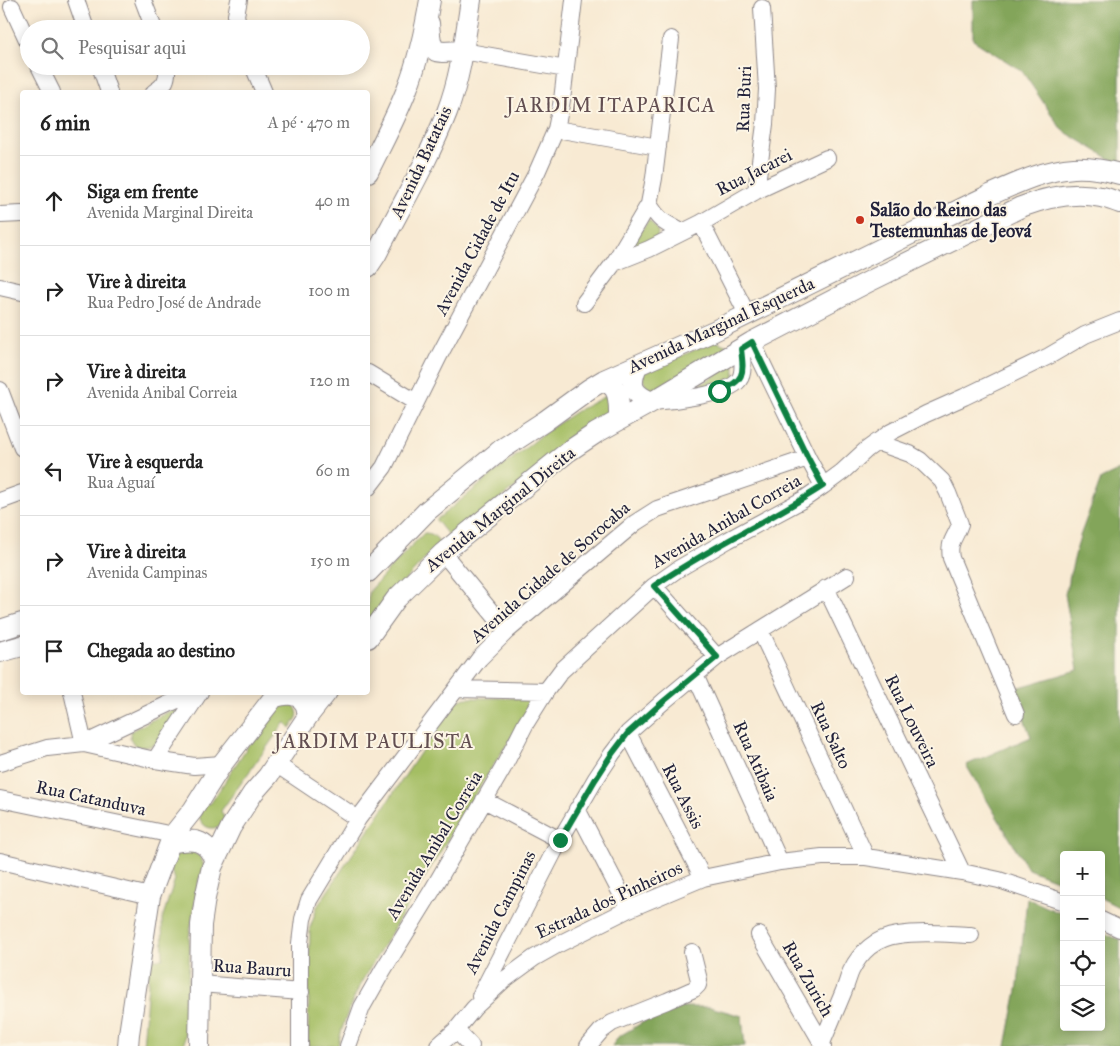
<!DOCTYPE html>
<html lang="pt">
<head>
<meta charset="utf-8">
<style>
	body { margin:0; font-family:"IM FELL Great Primer",serif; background:#f2f2f2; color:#222 }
	.controls { position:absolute; right:15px; bottom:15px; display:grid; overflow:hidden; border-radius:5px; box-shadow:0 2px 12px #0003 }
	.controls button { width:45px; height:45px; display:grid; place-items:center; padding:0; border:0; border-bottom:1px solid #e0e0e0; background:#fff; color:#222; font:25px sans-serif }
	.stop { position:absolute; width:15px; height:15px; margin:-11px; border:4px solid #0b8043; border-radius:50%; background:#fff }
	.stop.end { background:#0b8043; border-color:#fff; box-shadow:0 1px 5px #0008 }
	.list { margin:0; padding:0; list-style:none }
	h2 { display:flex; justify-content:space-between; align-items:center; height:65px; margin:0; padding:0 20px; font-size:21px }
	h2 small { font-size:16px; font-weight:400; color:#767676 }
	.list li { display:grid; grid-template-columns:32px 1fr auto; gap:15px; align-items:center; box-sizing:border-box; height:90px; padding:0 20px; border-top:1px solid #e0e0e0 }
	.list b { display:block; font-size:19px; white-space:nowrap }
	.list p { margin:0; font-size:16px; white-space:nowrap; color:#767676 }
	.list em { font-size:16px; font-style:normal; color:#767676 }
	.icon { flex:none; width:28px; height:28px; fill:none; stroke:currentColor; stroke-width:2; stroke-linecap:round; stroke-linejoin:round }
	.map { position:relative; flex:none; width:1120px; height:1046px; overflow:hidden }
	.search { position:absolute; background:#fff; box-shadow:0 2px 12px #0003; left:20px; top:20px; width:350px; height:55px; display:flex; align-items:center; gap:12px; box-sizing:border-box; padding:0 18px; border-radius:28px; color:#767676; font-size:19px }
	.panel { position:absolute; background:#fff; box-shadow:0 2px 12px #0003; left:20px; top:90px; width:350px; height:605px; border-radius:5px }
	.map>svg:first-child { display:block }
</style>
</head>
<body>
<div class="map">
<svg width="1120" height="1046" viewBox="0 0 1120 1046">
	<rect width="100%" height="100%" fill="#fcf5e5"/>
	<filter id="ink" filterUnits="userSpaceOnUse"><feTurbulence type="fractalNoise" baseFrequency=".02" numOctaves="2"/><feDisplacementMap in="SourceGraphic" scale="10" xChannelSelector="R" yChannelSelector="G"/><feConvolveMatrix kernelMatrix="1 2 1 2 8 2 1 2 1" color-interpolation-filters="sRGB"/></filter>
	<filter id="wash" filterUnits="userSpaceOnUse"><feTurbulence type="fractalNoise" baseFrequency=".0096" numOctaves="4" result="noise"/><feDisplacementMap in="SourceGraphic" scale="20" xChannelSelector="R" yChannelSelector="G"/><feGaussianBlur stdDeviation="1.12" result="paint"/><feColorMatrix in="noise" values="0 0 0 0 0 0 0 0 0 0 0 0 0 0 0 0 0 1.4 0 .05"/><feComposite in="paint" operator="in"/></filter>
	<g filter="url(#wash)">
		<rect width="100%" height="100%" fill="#f8ead3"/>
		<path fill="#a4be64" stroke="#637050" d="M 649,220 L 657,229 L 658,233 L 657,237 L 634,250 L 631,244 Z
			M 715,341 L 728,346 L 655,391 C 645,388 643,382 643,373 Z
			M 733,365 L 735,368 L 734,380 L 684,394 Z
			M 625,386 L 626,399 L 630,403 L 449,536 L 436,520 L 547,431 L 577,411 Z
			M 424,533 C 432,533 437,536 439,544 L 368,620 L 368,593 L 392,566 Z
			M 465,698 L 521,698 C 527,699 530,702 530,708 L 474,796 L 362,981 C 352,1002 342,1023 338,1046 L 308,1046 L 310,928 L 317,907 L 451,707 L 458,701 Z
			M 282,703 L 294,705 C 301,716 297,718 290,728 L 285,722 L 221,811 L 225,819 C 218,832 203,831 199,816 L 204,805 L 211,803 L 268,715 Z
			M 174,709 L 177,710 L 179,712 C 170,728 164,747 142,747 C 135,747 133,744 130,738 L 131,731 Z
			M 190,851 L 201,857 L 204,867 L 199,879 L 189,938 L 190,947 L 184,1046 L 143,1046 L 150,959 L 163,959 L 162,919 L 175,879 L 170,870 C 175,852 174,856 190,851 Z"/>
		<path fill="#83a55a" stroke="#52644a" d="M 973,0 L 1120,0 L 1120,163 L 1115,162 L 1062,130 L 1022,71 L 973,40 Z
			M 1120,470 L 1120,908 L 1101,898 L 1101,855 L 1064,855 L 1064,883 L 1028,869 L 966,765 L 1031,737 L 1013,689 L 1078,670 L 1065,594 L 1080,536 L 1101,479 Z
			M 1027,898 L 1064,915 L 1064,1027 L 1101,1027 L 1101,932 L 1120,940 L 1120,1046 L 1006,1046 L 1018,985 Z
			M 679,1007 L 710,1007 L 742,1016 L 745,1046 L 612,1046 L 618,1037 L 650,1018 Z"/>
	</g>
	<g filter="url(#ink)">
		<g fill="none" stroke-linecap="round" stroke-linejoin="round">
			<defs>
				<path id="minor" d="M 76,0 L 86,29
					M 143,0 L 154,29
					M 12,7 L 29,44
					M 239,29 L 236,15 L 239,0
					M 463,51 L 566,69
					M 39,66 L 52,92
					M 100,66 L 109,92
					M 253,66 L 264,92
					M 154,92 C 165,85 168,80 167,66
					M 556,129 L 658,147
					M 756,191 L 765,124 L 767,89 L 762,8
					M 649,204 C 659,221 665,223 682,232
					M 0,215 L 22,214
					M 701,223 L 747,314
					M 614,263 L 649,249 L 701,223 L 756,191 L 827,158
					M 0,287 L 22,292
					M 584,303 L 614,263 L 649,204 L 654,178 L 671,39
					M 752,342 L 808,458 L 823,486
					M 368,373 L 416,402
					M 0,390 L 22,448
					M 652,402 C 671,401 728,395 739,380 C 745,372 742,358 741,349
					M 876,442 L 910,454 L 920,460 L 942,481 L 948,493 L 960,524 C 955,539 948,541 951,558 L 1016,714
					M 368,488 L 384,467 L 439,356 L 537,172 L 556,129 L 562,100 L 574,0
					M 0,501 L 22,493
					M 443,553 L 507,631
					M 654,586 L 717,657
					M 826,588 L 962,872
					M 760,630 L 866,857
					M 695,675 L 780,862
					M 457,689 L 546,691
					M 72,692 L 84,744
					M 628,733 L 703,878
					M 84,744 L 155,760 L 194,766 L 222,764
					M 155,760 L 200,692
					M 0,763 L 47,748 L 84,744 L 194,692
					M 276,764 L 358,819
					M 0,799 L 173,835
					M 484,800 L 560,840
					M 577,809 L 629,909
					M 0,861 L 150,896
					M 1101,920 L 1120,929
					M 759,935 L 822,1043
					M 200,984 L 301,992
					M 480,996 L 560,840 L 595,780 L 612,754 L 628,733 L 664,701 L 717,657 L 847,576
					M 456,1030 L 471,1046
					M 300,1046 L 300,943 L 303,919 L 309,900 L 358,819 L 479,659 L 507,631 L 635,523 L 657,509 L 808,458
					M 348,1046 L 362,1007 L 383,970 L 433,889 L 503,768 L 526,723 L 546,691 L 561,671 L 654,586 L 678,569 L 728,540 L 804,499 L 823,486 L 842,472 L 866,450 L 891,432 L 926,414 L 964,397 L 1049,356 L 1085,335 L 1120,321
					M 438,1046 L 456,1030 L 474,1008 L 504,980 L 534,958 L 557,945 L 629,909 L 703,878 L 780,862 L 822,857 L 866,857 L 962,872 L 999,880 L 1064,902
					M 588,1046 L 601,1031 L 612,1023 L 667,1001 L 694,989 L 698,985 L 699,980 L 692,952
					M 823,1046 L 822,1043 C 829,1026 836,1010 843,993 C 846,986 848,978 851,971 C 860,952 876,938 898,935 C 922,931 947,934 971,935"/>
				<path id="major" d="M 429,23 C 430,32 429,44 436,51 L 443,52 L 463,51
					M 368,172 C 381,145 396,118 407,89 C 418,61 425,30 430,0
					M 368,267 L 376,255 C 400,208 428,161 447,112 C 461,76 465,38 471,0
					M 637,366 C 629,386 632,394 652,402
					M 604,380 C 607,382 611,385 614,388 C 620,396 619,410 619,420
					M 368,572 L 427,511 L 502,449 L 545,421 L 589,389 L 604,380 L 714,331 L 927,226 C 948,215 969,205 990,195 C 1017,183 1044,170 1074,168 C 1090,167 1105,170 1120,174
					M 0,630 L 22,623
					M 368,638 L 396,599 L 443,553 L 554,463 L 569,451 L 596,433 L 652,402 L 752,342 L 868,282 L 1021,207 C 1047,197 1074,191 1101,197 C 1108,198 1114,201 1120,203
					M 0,652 L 22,646
					M 275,697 C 285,694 299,692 305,704 C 307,707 307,713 308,716
					M 170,843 C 192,838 206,838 215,861
					M 128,1046 L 129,1034 L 150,896 L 173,835 L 193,810 L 222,764 L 278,692
					M 199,1046 L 201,925 L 205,898 L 212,867 L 231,827 L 253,793 L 268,776 L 308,716 L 327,692"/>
			</defs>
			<use href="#minor" stroke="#8d8687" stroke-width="18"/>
			<use href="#major" stroke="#8d8687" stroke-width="22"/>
			<use href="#minor" stroke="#fff" stroke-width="16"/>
			<use href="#major" stroke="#fff" stroke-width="20"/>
		</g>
	</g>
	<g fill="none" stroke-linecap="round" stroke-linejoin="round" filter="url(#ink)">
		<path stroke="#0b8043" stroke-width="6" d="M 560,840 L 595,780 L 612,754 L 628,733 L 664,701 L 717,657 L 654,586 C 708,548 768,522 823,486 L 808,458 L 752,342 L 741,349 C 744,374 745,381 719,391"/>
	</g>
	<circle fill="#c8321e" stroke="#fcf5e5" stroke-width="2" cx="860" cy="220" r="5"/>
	<g text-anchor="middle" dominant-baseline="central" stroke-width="4" stroke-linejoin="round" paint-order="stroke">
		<g font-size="18" fill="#22223b" stroke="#fcf5e5">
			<text transform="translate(744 99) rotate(-88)">Rua Buri</text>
			<text transform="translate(421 162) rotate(-65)">Avenida Batatais</text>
			<text transform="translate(754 172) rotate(-27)">Rua Jacarei</text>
			<text transform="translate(477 243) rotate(-62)">Avenida Cidade de Itu</text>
			<text transform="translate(721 325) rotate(-25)">Avenida Marginal Esquerda</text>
			<text transform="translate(500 509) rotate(-39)">Avenida Marginal Direita</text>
			<text transform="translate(726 521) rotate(-30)">Avenida Anibal Correia</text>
			<text transform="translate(550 572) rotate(-41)">Avenida Cidade de Sorocaba</text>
			<text transform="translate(912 721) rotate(64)">Rua Louveira</text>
			<text transform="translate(831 735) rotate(65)">Rua Salto</text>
			<text transform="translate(756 761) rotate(66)">Rua Atibaia</text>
			<text transform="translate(683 796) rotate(63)">Rua Assis</text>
			<text transform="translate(91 798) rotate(12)">Rua Catanduva</text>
			<text transform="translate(434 845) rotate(-59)">Avenida Anibal Correia</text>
			<text transform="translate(609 900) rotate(-25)">Estrada dos Pinheiros</text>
			<text transform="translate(500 912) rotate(-63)">Avenida Campinas</text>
			<text transform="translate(252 968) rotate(4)">Rua Bauru</text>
			<text transform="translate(808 979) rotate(60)">Rua Zurich</text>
		</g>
		<g font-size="18" font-weight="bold" fill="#22223b" stroke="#fcf5e5" text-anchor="start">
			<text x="870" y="210">Salão do Reino das<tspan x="870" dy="21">Testemunhas de Jeová</tspan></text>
		</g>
		<g font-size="20" letter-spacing="1" fill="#624e51" stroke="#fcf5e5">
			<text x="611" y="105">JARDIM ITAPARICA</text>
			<text x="374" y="741">JARDIM PAULISTA</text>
		</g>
	</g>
</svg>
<div class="controls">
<button>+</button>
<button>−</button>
<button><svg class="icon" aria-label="locate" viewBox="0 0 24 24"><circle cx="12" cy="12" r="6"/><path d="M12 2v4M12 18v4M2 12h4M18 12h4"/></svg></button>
<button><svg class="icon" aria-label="layers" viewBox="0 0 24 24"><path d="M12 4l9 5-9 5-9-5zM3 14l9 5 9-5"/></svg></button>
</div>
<div class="stop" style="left:719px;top:391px"></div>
<div class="stop end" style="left:560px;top:840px"></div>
<div class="search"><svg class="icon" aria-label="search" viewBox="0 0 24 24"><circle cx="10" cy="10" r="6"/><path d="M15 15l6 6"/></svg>Pesquisar aqui</div>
<section class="panel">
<h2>6 min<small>A pé · 470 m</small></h2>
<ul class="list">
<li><svg class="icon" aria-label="ahead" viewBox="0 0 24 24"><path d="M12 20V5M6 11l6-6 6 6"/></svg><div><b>Siga em frente</b><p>Avenida Marginal Direita</p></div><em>40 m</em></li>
<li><svg class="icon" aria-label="right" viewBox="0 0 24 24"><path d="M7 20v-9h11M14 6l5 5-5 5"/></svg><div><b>Vire à direita</b><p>Rua Pedro José de Andrade</p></div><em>100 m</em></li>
<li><svg class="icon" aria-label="right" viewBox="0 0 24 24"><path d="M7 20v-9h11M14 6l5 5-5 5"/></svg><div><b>Vire à direita</b><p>Avenida Anibal Correia</p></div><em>120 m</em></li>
<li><svg class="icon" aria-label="left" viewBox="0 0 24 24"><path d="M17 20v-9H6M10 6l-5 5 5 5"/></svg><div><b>Vire à esquerda</b><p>Rua Aguaí</p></div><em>60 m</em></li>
<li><svg class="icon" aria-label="right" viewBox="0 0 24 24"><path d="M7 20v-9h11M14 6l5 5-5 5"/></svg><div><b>Vire à direita</b><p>Avenida Campinas</p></div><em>150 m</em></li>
<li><svg class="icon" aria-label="arrive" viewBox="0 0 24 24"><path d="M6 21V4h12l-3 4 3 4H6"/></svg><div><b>Chegada ao destino</b></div></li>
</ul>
</section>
</div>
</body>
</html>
